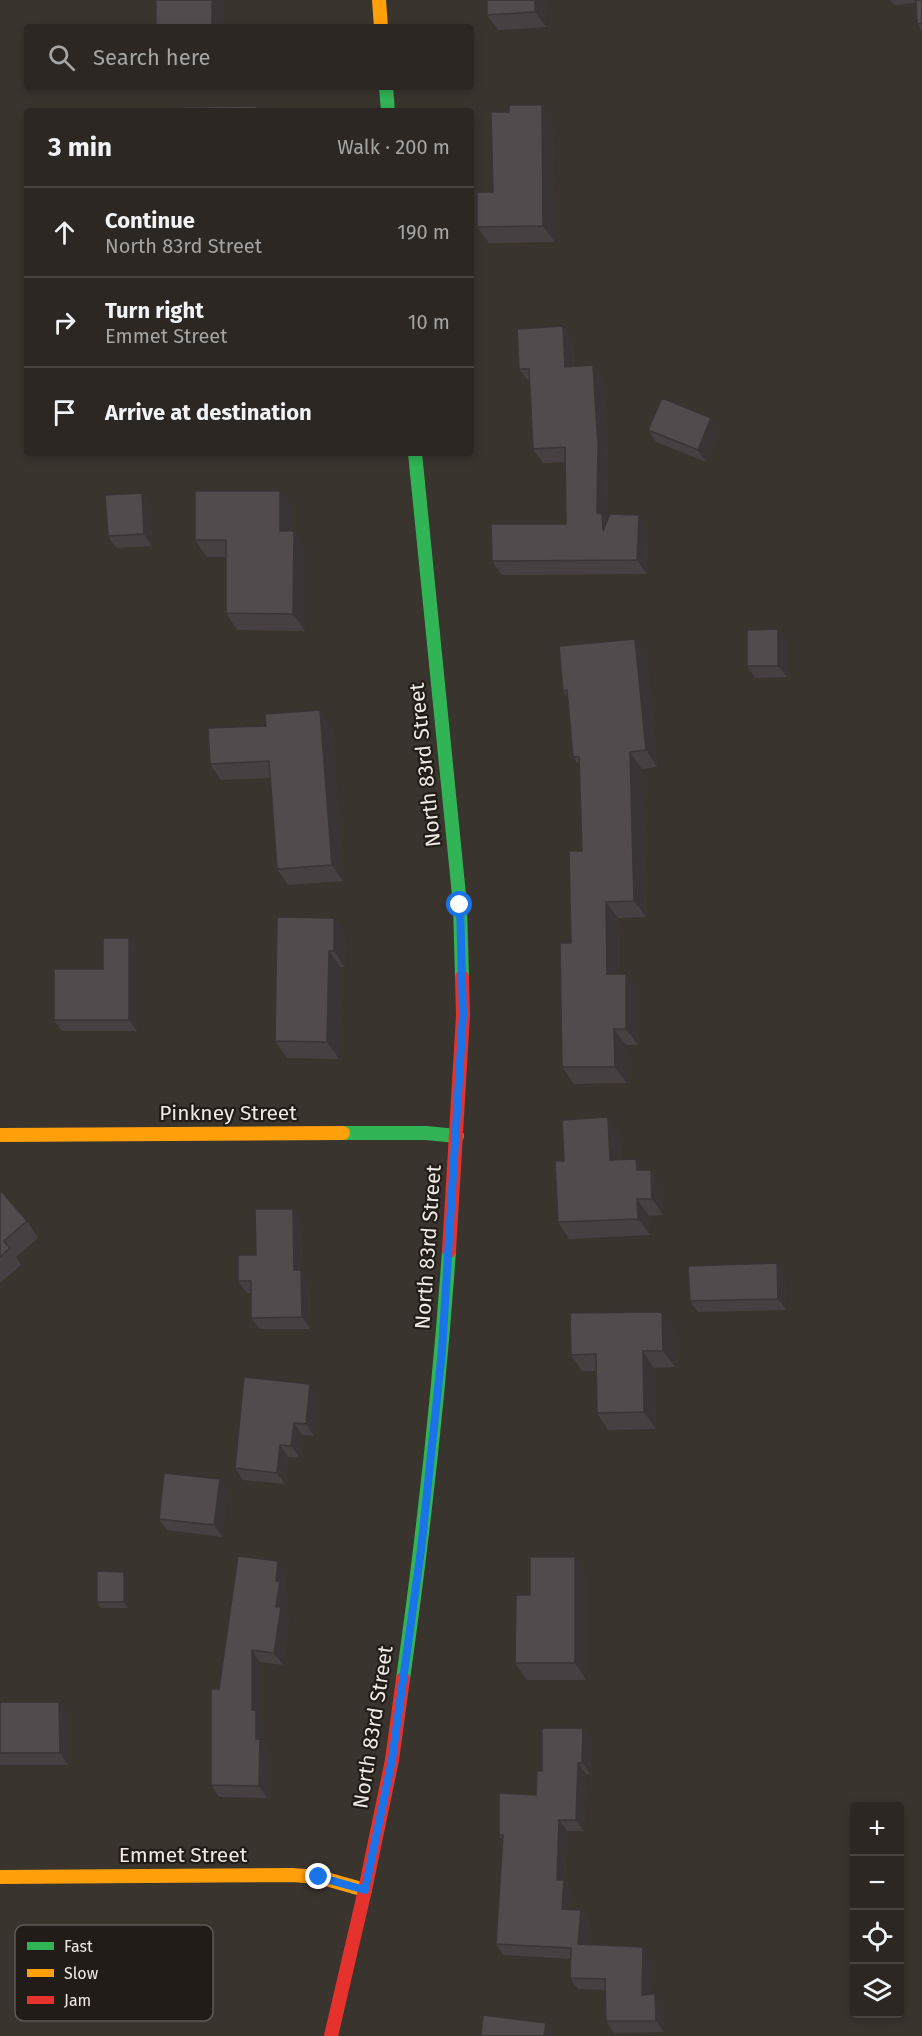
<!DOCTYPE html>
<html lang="en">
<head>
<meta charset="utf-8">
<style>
	body { margin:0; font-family:"Fira Sans",sans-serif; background:#38332f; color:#f1f3f6 }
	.controls { position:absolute; right:18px; bottom:18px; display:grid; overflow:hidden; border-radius:6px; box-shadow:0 3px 9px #0003 }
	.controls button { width:54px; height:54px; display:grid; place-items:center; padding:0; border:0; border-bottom:2px solid #484440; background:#2c2722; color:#f1f3f6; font:30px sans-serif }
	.stop { position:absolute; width:18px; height:18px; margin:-14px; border:4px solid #1a73e8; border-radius:50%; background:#fff }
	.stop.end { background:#1a73e8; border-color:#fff; box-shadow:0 2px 6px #0008 }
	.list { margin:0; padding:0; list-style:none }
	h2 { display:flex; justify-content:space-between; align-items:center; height:78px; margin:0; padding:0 24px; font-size:26px }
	h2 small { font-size:20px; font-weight:400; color:#a6a5a5 }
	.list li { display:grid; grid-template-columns:39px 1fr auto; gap:18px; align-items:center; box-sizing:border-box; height:90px; padding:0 24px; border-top:2px solid #484440 }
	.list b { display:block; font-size:22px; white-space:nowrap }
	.list p { margin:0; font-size:20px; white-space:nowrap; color:#a6a5a5 }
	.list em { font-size:20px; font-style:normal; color:#a6a5a5 }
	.icon { flex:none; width:33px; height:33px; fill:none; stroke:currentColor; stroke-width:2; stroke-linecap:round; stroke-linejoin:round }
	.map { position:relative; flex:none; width:922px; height:2036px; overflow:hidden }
	.search { position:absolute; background:#2c2722; box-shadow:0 3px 9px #0003; left:24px; top:24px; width:450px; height:66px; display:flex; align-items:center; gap:15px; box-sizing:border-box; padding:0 21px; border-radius:6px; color:#a6a5a5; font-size:22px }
	.panel { position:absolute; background:#2c2722; box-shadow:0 3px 9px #0003; left:24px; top:108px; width:450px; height:348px; border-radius:6px }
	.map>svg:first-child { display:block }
</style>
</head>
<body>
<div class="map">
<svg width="922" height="2036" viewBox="0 0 922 2036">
	<rect width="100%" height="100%" fill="#3a342e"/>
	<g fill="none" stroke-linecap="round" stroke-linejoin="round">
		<path stroke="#30b455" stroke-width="14" d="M 386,87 L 388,111
			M 415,453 L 460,905 L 462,977
			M 343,1133 L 426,1133 L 457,1136
			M 403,1679 C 423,1537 439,1395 449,1251"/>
		<path stroke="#ff9f0a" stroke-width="14" d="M 379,0 L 381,27
			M 0,1135 L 343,1133
			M 0,1877 L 292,1875 L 319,1877 L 365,1890"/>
		<path stroke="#e5322d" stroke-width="14" d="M 449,1251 L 463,1015 L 462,977
			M 331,2036 L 365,1890 L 392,1760 L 403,1679"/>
	</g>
	<path fill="#474042" d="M 545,0 L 546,27 L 498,30 L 487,15 Z
		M 890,0 L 922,0 L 922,31 L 917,24 L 916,3 L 894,5 Z
		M 542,105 L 553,121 L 555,242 L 489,243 L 477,227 L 493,192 L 509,112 Z
		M 563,326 L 572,340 L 574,366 L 603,379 L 608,459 L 607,520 L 607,521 L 648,529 L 647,574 L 502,575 L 492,561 L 566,524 L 565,462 L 543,463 L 533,449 L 530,383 L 519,369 Z
		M 711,418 L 719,430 L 706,462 L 656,442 L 648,430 Z
		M 280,491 L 292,507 L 292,531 L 305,548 L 305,631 L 237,630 L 226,613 L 226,557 L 207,557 L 195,540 Z
		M 150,504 L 152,546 L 116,548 L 108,536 Z
		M 635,639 L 647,655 L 657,767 L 642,769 L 646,917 L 618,918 L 619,974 L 626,974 L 638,991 L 638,1045 L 626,1045 L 627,1083 L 574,1084 L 562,1067 L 582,851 L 580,767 L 573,757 L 568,698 L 563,691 Z
		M 787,641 L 787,677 L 755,678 L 747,666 Z
		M 332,726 L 343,881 L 288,885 L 277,869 L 270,778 L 221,780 L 210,764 Z
		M 334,918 L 346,934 L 345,967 L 340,967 L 339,1059 L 287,1058 L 275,1041 Z
		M 129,938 L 137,950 L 137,1031 L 62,1031 L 54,1020 L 103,969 Z
		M 620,1134 L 621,1160 L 644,1170 L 662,1186 L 663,1215 L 649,1216 L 650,1235 L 569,1239 L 558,1222 L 564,1161 Z
		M 0,1193 L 27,1221 L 38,1238 L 16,1257 L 21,1265 L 0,1283 Z
		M 301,1220 L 302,1271 L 309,1281 L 310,1329 L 260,1329 L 251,1318 L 251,1293 L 247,1293 L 238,1281 L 256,1255 Z
		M 785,1275 L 786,1310 L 698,1312 L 690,1301 Z
		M 674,1328 L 675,1367 L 654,1368 L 656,1429 L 608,1430 L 597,1413 L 596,1371 L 582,1371 L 571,1355 Z
		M 318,1395 L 314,1436 L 302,1435 L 300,1458 L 288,1457 L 285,1484 L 243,1480 L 235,1468 Z
		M 220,1479 L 228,1491 L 222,1537 L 167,1530 L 159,1519 Z
		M 575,1557 L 586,1574 L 586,1680 L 527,1680 L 515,1663 L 530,1595 Z
		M 124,1572 L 128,1578 L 128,1608 L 101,1608 L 97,1602 Z
		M 286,1573 L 284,1588 L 288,1593 L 285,1613 L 289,1619 L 283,1665 L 260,1662 L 260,1716 L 264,1722 L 264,1745 L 268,1751 L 267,1798 L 219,1797 L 211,1785 L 219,1689 Z
		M 0,1702 L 68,1713 L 68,1765 L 0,1765 Z
		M 583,1728 L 591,1739 L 590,1774 L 586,1774 L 584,1831 L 567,1831 L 565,1883 L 571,1891 L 570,1909 L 581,1910 L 589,1921 L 587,1945 L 651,1958 L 650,1994 L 663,2005 L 664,2032 L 614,2033 L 606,2021 L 605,1990 L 578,1989 L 570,1978 L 571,1959 L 503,1955 L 496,1944 L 502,1840 L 499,1835 L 536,1795 Z"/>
	<path fill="#393436" d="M 212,0 L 223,0 L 223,27 L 212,27 Z
		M 535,0 L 545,0 L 546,27 L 535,12 Z
		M 542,105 L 553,121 L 555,242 L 543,226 Z
		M 563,326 L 572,340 L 574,381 L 565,367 Z
		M 593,365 L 603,379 L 608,459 L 607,520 L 612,527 L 603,531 L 597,513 Z
		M 711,418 L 719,430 L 706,462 L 698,450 Z
		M 280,491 L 292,507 L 292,548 L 280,531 Z
		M 142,493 L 150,504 L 152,546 L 144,534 Z
		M 639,515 L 648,529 L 647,574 L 637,560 Z
		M 294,531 L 305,548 L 305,631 L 293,614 Z
		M 778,629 L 787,641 L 787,677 L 778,666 Z
		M 635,639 L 647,655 L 657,767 L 646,750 Z
		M 320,710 L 332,726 L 343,881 L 332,865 Z
		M 630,752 L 642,769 L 646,917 L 634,901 Z
		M 606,902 L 618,918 L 619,991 L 607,974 Z
		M 334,918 L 346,934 L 345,967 L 334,951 Z
		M 129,938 L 137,950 L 137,1031 L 129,1020 Z
		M 329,951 L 340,967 L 339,1059 L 327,1042 Z
		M 626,974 L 638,991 L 638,1045 L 626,1029 Z
		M 614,1029 L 626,1045 L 627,1083 L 615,1067 Z
		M 608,1117 L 620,1134 L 621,1177 L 610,1160 Z
		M 636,1159 L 648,1175 L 637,1170 Z
		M 651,1170 L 662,1186 L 663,1215 L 652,1199 Z
		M 637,1199 L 649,1216 L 650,1235 L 638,1219 Z
		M 293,1209 L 301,1220 L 302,1271 L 309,1281 L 310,1329 L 302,1317 L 294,1270 Z
		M 777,1263 L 785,1275 L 786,1310 L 778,1299 Z
		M 662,1312 L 674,1328 L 675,1367 L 663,1351 Z
		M 643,1351 L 654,1368 L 656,1429 L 644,1412 Z
		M 310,1384 L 318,1395 L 314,1436 L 306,1424 Z
		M 294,1423 L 302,1435 L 300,1458 L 291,1446 Z
		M 280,1445 L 288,1457 L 285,1484 L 277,1473 Z
		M 220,1479 L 228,1491 L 222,1537 L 214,1525 Z
		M 575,1557 L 586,1574 L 586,1680 L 575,1663 Z
		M 278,1561 L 286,1573 L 284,1588 L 288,1593 L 285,1613 L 289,1619 L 283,1665 L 274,1653 L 276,1607 L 276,1581 Z
		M 124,1572 L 128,1578 L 128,1608 L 124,1602 Z
		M 252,1650 L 260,1662 L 260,1716 L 264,1722 L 264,1745 L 268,1751 L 267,1798 L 259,1786 L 256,1739 L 252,1710 Z
		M 59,1702 L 68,1713 L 68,1765 L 60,1753 Z
		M 583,1728 L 591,1739 L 590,1774 L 582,1763 Z
		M 578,1763 L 586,1774 L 584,1831 L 576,1820 Z
		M 559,1820 L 567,1831 L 565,1883 L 571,1891 L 570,1920 L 562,1909 L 557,1880 Z
		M 581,1910 L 589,1921 L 586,1956 L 578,1944 Z
		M 643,1947 L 651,1958 L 650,2006 L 642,1995 Z
		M 655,1994 L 663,2005 L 664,2032 L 656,2021 Z
		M 546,2023 L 555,2036 L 544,2036 Z"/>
	<path fill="#524b4d" stroke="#393436" stroke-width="1.5" d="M 156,0 L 212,0 L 212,27 L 156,26 Z
		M 487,0 L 535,0 L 535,12 L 487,15 Z
		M 916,0 L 922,0 L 922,23 L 917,24 Z
		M 509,105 L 542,105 L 543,226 L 477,227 L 477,192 L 493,192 L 491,112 L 509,112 Z
		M 257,106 L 257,111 L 183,111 L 183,107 Z
		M 563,326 L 565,367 L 593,365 L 598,445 L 597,513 L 602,514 L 603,531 L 610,514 L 639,515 L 637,560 L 492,561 L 491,524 L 566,524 L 565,447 L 533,449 L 529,369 L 519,369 L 517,329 Z
		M 662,398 L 711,418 L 698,450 L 648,430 Z
		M 195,491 L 280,491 L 280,531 L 294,531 L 293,614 L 226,613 L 226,540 L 195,540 Z
		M 142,493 L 144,534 L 108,536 L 105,495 Z
		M 778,629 L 778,666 L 747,666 L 747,630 Z
		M 635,639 L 646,750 L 630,752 L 634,901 L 606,902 L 607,974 L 626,974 L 626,1029 L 614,1029 L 615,1067 L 562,1067 L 560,943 L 571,943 L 569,851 L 582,851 L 579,757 L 573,757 L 567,690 L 563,691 L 559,646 Z
		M 320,710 L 332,865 L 277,869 L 269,761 L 210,764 L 208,728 L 266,726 L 265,714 Z
		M 277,917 L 334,918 L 334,951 L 329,951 L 327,1042 L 275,1041 Z
		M 103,938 L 129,938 L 129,1020 L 54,1020 L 54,969 L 103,969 Z
		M 608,1117 L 610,1160 L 636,1159 L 637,1170 L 651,1170 L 652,1199 L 637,1199 L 638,1219 L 558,1222 L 555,1161 L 564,1161 L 562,1120 Z
		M 2,1192 L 27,1221 L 4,1241 L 10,1248 L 0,1257 L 0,1193 Z
		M 255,1209 L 293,1209 L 294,1270 L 301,1270 L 302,1317 L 251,1318 L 251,1281 L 238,1281 L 238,1255 L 256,1255 Z
		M 777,1263 L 778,1299 L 690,1301 L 688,1266 Z
		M 662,1312 L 663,1351 L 643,1351 L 644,1412 L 597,1413 L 596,1354 L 571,1355 L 570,1313 Z
		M 244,1377 L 310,1384 L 306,1424 L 294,1423 L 291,1446 L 280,1445 L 277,1473 L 235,1468 Z
		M 164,1473 L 220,1479 L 214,1525 L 159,1519 Z
		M 238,1556 L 278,1561 L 276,1581 L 280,1581 L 276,1607 L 281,1607 L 274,1653 L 252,1650 L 252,1710 L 256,1710 L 256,1739 L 260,1739 L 259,1786 L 211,1785 L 211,1689 L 219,1689 Z
		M 530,1557 L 575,1557 L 575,1663 L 515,1663 L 516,1595 L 530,1595 Z
		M 97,1571 L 124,1572 L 124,1602 L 97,1602 Z
		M 0,1702 L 59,1702 L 60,1753 L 0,1753 Z
		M 542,1728 L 583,1728 L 582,1763 L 578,1763 L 576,1820 L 559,1820 L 557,1880 L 564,1880 L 562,1909 L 581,1910 L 578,1944 L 643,1947 L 642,1995 L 655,1994 L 656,2021 L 606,2021 L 605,1979 L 570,1978 L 571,1948 L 496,1944 L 503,1835 L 499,1835 L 499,1793 L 536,1795 L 537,1771 L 542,1771 Z
		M 483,2015 L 546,2023 L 544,2036 L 481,2036 Z"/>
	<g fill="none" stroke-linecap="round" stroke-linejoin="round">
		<path stroke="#1a73e8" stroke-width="8" d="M 319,1877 L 365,1890 L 392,1760 L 421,1550 L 442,1351 L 463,1015 L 460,905"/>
	</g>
	<g text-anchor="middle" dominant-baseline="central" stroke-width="4.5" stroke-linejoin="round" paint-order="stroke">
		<g font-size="21" fill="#f0eae4" stroke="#211c18">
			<text transform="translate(425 765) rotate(-96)">North 83rd Street</text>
			<text x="228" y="1113">Pinkney Street</text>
			<text transform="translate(428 1247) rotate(-86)">North 83rd Street</text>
			<text transform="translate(373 1727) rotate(-81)">North 83rd Street</text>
			<text x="183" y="1855">Emmet Street</text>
		</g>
	</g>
	<rect x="15" y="1925" width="198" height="96" rx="9" fill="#211c18" stroke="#5f5a55" stroke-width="1.5"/>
	<rect x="27" y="1942" width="27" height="8" fill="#30b455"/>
	<rect x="27" y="1969" width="27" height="8" fill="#ff9f0a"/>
	<rect x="27" y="1996" width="27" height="8" fill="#e5322d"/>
	<g font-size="16" fill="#f0eae4">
		<text x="64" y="1952">Fast</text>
		<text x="64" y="1979">Slow</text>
		<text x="64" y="2006">Jam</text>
	</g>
</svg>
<div class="controls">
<button>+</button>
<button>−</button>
<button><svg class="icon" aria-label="locate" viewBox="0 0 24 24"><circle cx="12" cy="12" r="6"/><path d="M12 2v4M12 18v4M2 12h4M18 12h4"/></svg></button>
<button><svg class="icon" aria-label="layers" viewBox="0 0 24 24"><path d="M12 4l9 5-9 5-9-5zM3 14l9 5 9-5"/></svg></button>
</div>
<div class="stop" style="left:460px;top:905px"></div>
<div class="stop end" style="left:319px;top:1877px"></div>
<div class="search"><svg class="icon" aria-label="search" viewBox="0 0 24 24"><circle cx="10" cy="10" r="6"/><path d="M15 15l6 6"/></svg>Search here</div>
<section class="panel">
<h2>3 min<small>Walk · 200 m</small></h2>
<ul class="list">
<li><svg class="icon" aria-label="ahead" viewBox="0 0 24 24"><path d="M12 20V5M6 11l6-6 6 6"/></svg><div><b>Continue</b><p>North 83rd Street</p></div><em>190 m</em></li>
<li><svg class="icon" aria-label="right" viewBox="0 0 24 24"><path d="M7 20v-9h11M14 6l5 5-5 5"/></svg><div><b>Turn right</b><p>Emmet Street</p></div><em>10 m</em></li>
<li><svg class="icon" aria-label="arrive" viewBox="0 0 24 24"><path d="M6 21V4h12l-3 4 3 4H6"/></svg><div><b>Arrive at destination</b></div></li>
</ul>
</section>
</div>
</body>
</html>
